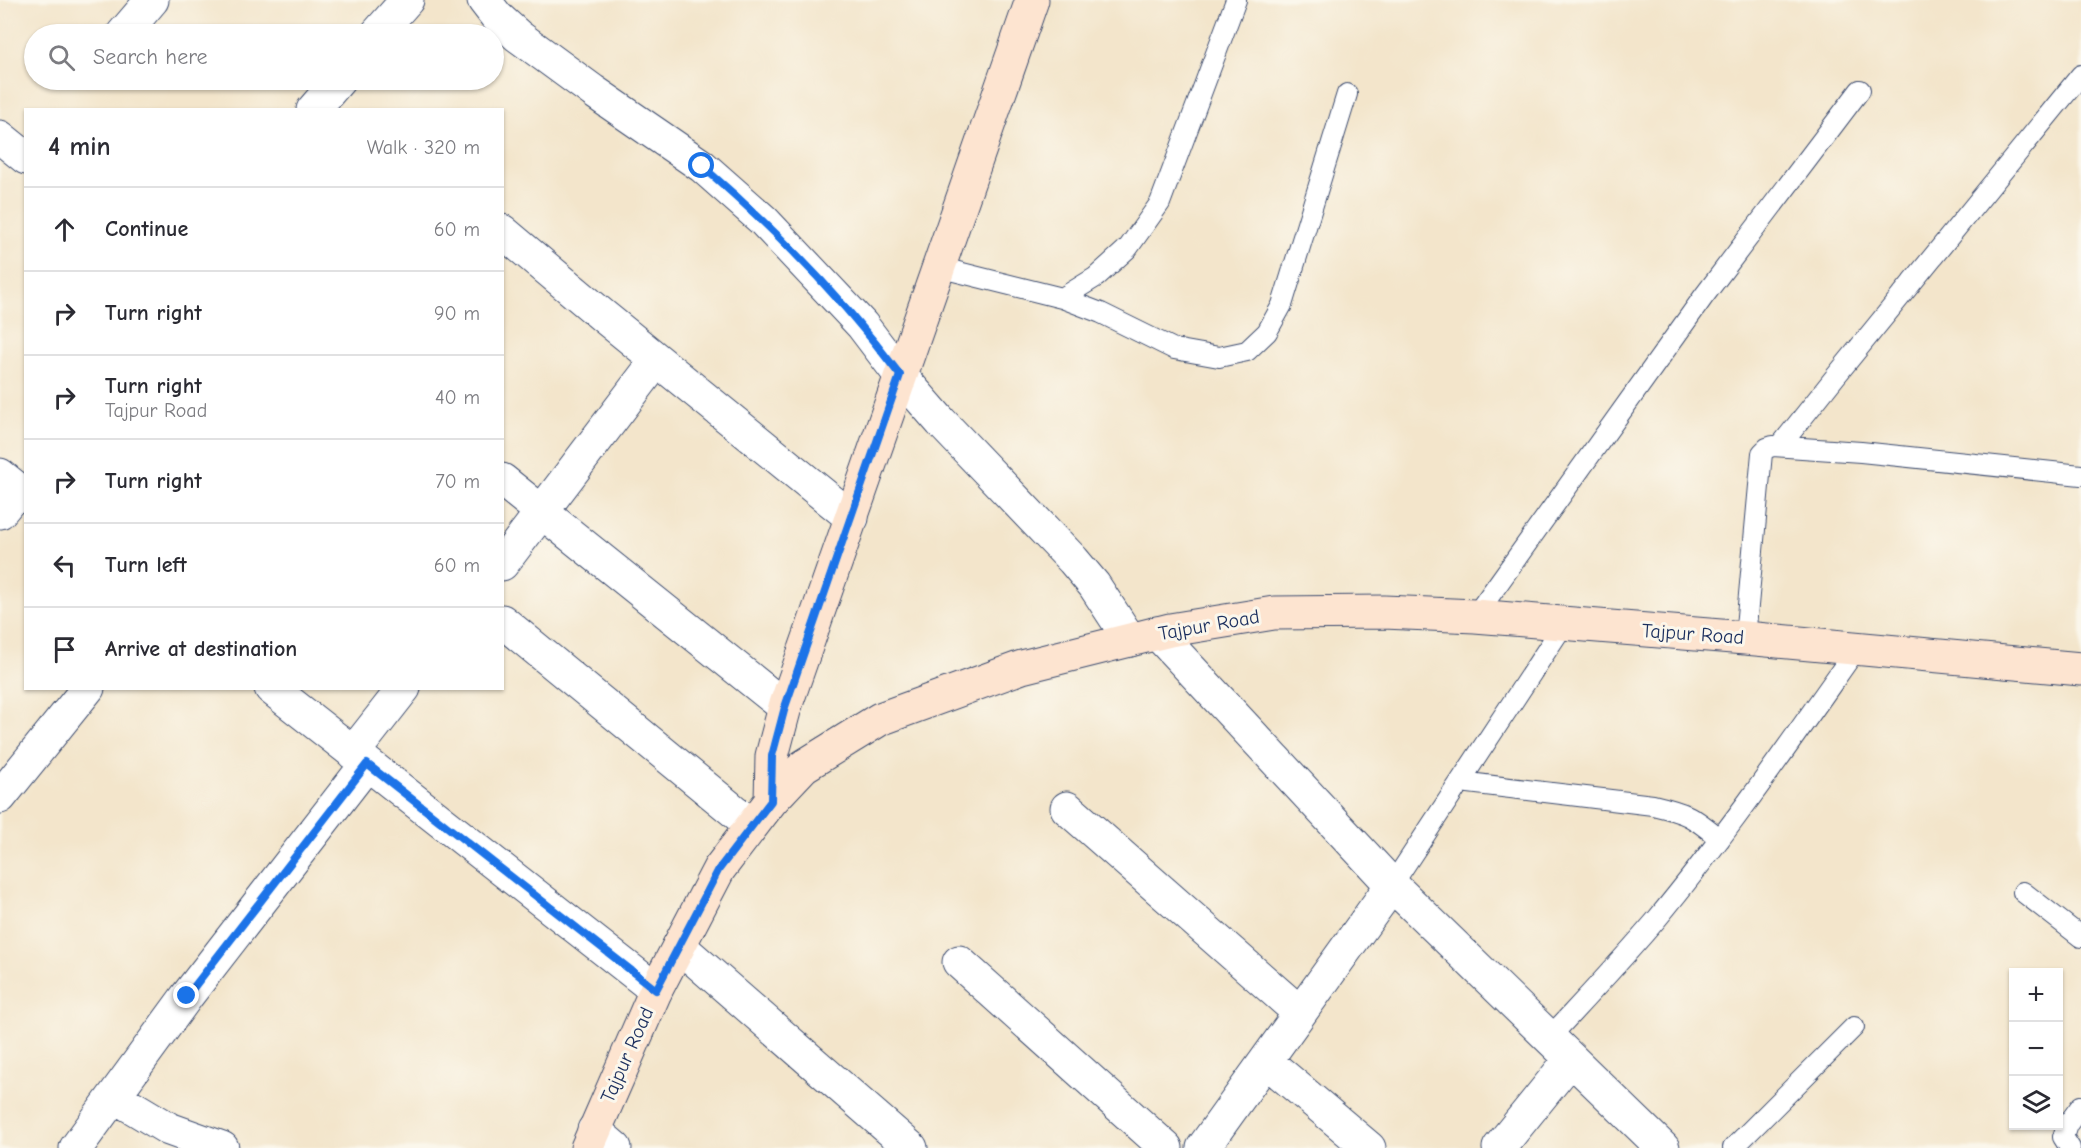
<!DOCTYPE html>
<html lang="en">
<head>
<meta charset="utf-8">
<style>
	body { margin:0; font-family:"Comic Neue",sans-serif; background:#f2f2f3; color:#2b2b33 }
	.controls { position:absolute; right:18px; bottom:18px; display:grid; overflow:hidden; border-radius:0px; box-shadow:0 2px 4px #0004 }
	.controls button { width:54px; height:54px; display:grid; place-items:center; padding:0; border:0; border-bottom:2px solid #e1e1e2; background:#fff; color:#2b2b33; font:30px sans-serif }
	.stop { position:absolute; width:18px; height:18px; margin:-14px; border:4px solid #1a73e8; border-radius:50%; background:#fff }
	.stop.end { background:#1a73e8; border-color:#fff; box-shadow:0 2px 6px #0008 }
	.list { margin:0; padding:0; list-style:none }
	h2 { display:flex; justify-content:space-between; align-items:center; height:78px; margin:0; padding:0 24px; font-size:26px }
	h2 small { font-size:20px; font-weight:400; color:#7c7c81 }
	.list li { display:grid; grid-template-columns:39px 1fr auto; gap:18px; align-items:center; box-sizing:border-box; height:84px; padding:0 24px; border-top:2px solid #e1e1e2 }
	.list b { display:block; font-size:22px; white-space:nowrap }
	.list p { margin:0; font-size:20px; white-space:nowrap; color:#7c7c81 }
	.list em { font-size:20px; font-style:normal; color:#7c7c81 }
	.icon { flex:none; width:33px; height:33px; fill:none; stroke:currentColor; stroke-width:2; stroke-linecap:round; stroke-linejoin:round }
	.map { position:relative; flex:none; width:2081px; height:1148px; overflow:hidden }
	.search { position:absolute; background:#fff; box-shadow:0 2px 4px #0004; left:24px; top:24px; width:480px; height:66px; display:flex; align-items:center; gap:15px; box-sizing:border-box; padding:0 21px; border-radius:33px; color:#7c7c81; font-size:22px }
	.panel { position:absolute; background:#fff; box-shadow:0 2px 4px #0004; left:24px; top:108px; width:480px; height:582px; border-radius:0px }
	.map>svg:first-child { display:block }
</style>
</head>
<body>
<div class="map">
<svg width="2081" height="1148" viewBox="0 0 2081 1148">
	<rect width="100%" height="100%" fill="#fbf7ec"/>
	<filter id="ink" filterUnits="userSpaceOnUse"><feTurbulence type="fractalNoise" baseFrequency=".0167" numOctaves="2"/><feDisplacementMap in="SourceGraphic" scale="12" xChannelSelector="R" yChannelSelector="G"/><feConvolveMatrix kernelMatrix="1 2 1 2 8 2 1 2 1" color-interpolation-filters="sRGB"/></filter>
	<filter id="wash" filterUnits="userSpaceOnUse"><feTurbulence type="fractalNoise" baseFrequency=".008" numOctaves="4" result="noise"/><feDisplacementMap in="SourceGraphic" scale="24" xChannelSelector="R" yChannelSelector="G"/><feGaussianBlur stdDeviation="1.35" result="paint"/><feColorMatrix in="noise" values="0 0 0 0 0 0 0 0 0 0 0 0 0 0 0 0 0 1.4 0 .05"/><feComposite in="paint" operator="in"/></filter>
	<g filter="url(#wash)">
		<rect width="100%" height="100%" fill="#f3e5cb"/>
	</g>
	<g filter="url(#ink)">
		<g fill="none" stroke-linecap="round" stroke-linejoin="round">
			<defs>
				<path id="lane" d="M 938,267 L 1062,298 L 1101,313 L 1174,349 L 1219,357 L 1247,351 L 1267,332 L 1282,305 L 1347,94
					M 1062,298 L 1096,277 L 1128,248 L 1160,203 L 1236,0
					M 1780,446 L 1835,377 L 2081,75
					M 1475,616 L 1704,296 L 1860,90
					M 1745,638 L 1762,453 L 1767,448 L 1773,446 L 1861,452 L 2081,475
					M 1460,782 L 1653,805 C 1687,813 1693,816 1720,839
					M 1392,885 L 1564,624
					M 2023,892 L 2081,937
					M 1549,1038 C 1585,999 1622,960 1656,920 C 1728,833 1792,740 1857,648
					M 1733,1148 L 1854,1027
					M 2070,1148 L 2063,1137 L 2067,1125 L 2081,1106"/>
				<path id="street" d="M 484,0 L 497,17 L 518,36 L 593,91 L 702,166 L 763,220 L 862,325 L 900,375 L 941,422 L 1073,560 L 1094,585 L 1130,640
					M 123,34 L 152,0
					M 377,34 L 407,0
					M 313,110 L 339,80
					M 0,137 L 26,158
					M 502,231 L 602,315 L 852,518
					M 0,475 L 26,496
					M 502,480 L 785,707
					M 0,512 L 18,490
					M 502,564 L 657,360
					M 502,621 L 751,825
					M 1157,633 L 1392,885 L 1663,1148
					M 271,688 L 656,990
					M 353,753 L 404,688
					M 0,797 L 88,688
					M 1067,808 L 1300,1013
					M 679,946 L 911,1148
					M 959,962 L 1166,1148
					M 1266,1061 L 1369,1148
					M 114,1096 L 169,1129 L 222,1148
					M 594,1130 L 615,1148
					M 76,1148 L 187,996 L 367,764
					M 1203,1148 L 1392,885
					M 1499,1148 L 1571,1059"/>
				<path id="secondary" d="M 771,801 L 772,756 L 785,707 L 1032,0
					M 587,1148 L 656,990 L 719,869 L 771,801 L 804,766 L 880,719 L 1022,667 L 1170,630 L 1274,613 L 1384,612 L 1475,616 L 1745,638 L 2081,669"/>
			</defs>
			<use href="#lane" stroke="#3b4a6e" stroke-width="22"/>
			<use href="#street" stroke="#3b4a6e" stroke-width="35"/>
			<use href="#secondary" stroke="#3b4a6e" stroke-width="35"/>
			<use href="#lane" stroke="#fff" stroke-width="20"/>
			<use href="#street" stroke="#fff" stroke-width="33"/>
			<use href="#secondary" stroke="#fde4d0" stroke-width="33"/>
		</g>
	</g>
	<g fill="none" stroke-linecap="round" stroke-linejoin="round" filter="url(#ink)">
		<path stroke="#1a73e8" stroke-width="8" d="M 187,996 L 367,764 L 656,990 L 719,869 L 771,801 L 772,756 L 785,707 L 900,375 C 843,299 774,228 702,166"/>
	</g>
	<g text-anchor="middle" dominant-baseline="central" stroke-width="6" stroke-linejoin="round" paint-order="stroke">
		<g font-size="20" fill="#1b2f5e" stroke="#fbf7ec">
			<text transform="translate(1209 625) rotate(-10)">Tajpur Road</text>
			<text transform="translate(1693 634) rotate(4)">Tajpur Road</text>
			<text transform="translate(627 1055) rotate(-66)">Tajpur Road</text>
		</g>
	</g>
</svg>
<div class="controls">
<button>+</button>
<button>−</button>
<button><svg class="icon" aria-label="layers" viewBox="0 0 24 24"><path d="M12 4l9 5-9 5-9-5zM3 14l9 5 9-5"/></svg></button>
</div>
<div class="stop" style="left:702px;top:166px"></div>
<div class="stop end" style="left:187px;top:996px"></div>
<div class="search"><svg class="icon" aria-label="search" viewBox="0 0 24 24"><circle cx="10" cy="10" r="6"/><path d="M15 15l6 6"/></svg>Search here</div>
<section class="panel">
<h2>4 min<small>Walk · 320 m</small></h2>
<ul class="list">
<li><svg class="icon" aria-label="ahead" viewBox="0 0 24 24"><path d="M12 20V5M6 11l6-6 6 6"/></svg><div><b>Continue</b></div><em>60 m</em></li>
<li><svg class="icon" aria-label="right" viewBox="0 0 24 24"><path d="M7 20v-9h11M14 6l5 5-5 5"/></svg><div><b>Turn right</b></div><em>90 m</em></li>
<li><svg class="icon" aria-label="right" viewBox="0 0 24 24"><path d="M7 20v-9h11M14 6l5 5-5 5"/></svg><div><b>Turn right</b><p>Tajpur Road</p></div><em>40 m</em></li>
<li><svg class="icon" aria-label="right" viewBox="0 0 24 24"><path d="M7 20v-9h11M14 6l5 5-5 5"/></svg><div><b>Turn right</b></div><em>70 m</em></li>
<li><svg class="icon" aria-label="left" viewBox="0 0 24 24"><path d="M17 20v-9H6M10 6l-5 5 5 5"/></svg><div><b>Turn left</b></div><em>60 m</em></li>
<li><svg class="icon" aria-label="arrive" viewBox="0 0 24 24"><path d="M6 21V4h12l-3 4 3 4H6"/></svg><div><b>Arrive at destination</b></div></li>
</ul>
</section>
</div>
</body>
</html>
